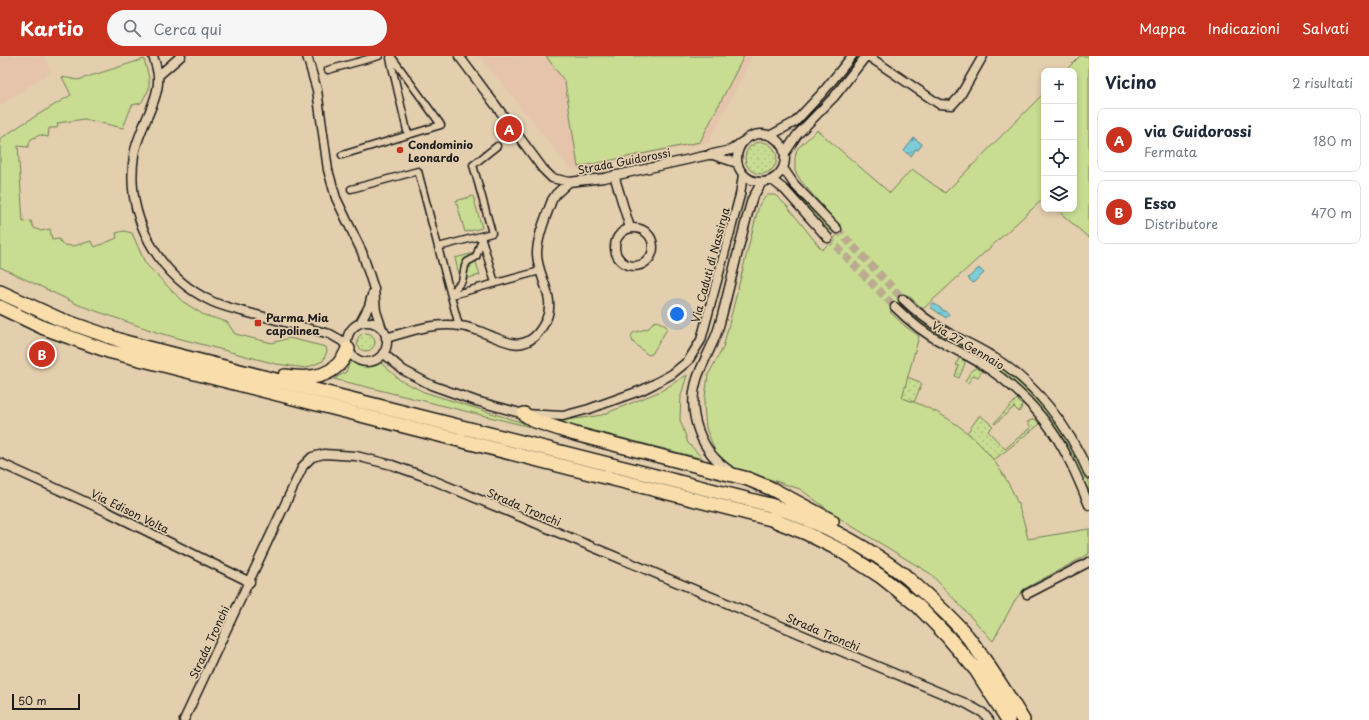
<!DOCTYPE html>
<html lang="it">
<head>
<meta charset="utf-8">
<style>
	body { margin:0; font-family:"Playpen Sans",sans-serif; background:#f6f6f7; color:#1f2937 }
	.controls { position:absolute; right:12px; top:12px; display:grid; overflow:hidden; border-radius:8px; box-shadow:0 2px 6px #0003 }
	.controls button { width:36px; height:36px; display:grid; place-items:center; padding:0; border:0; border-bottom:1px solid #e0e1e3; background:#fff; color:#1f2937; font:20px sans-serif }
	.scale { position:absolute; left:12px; bottom:10px; width:68px; box-sizing:border-box; padding-left:4px; border:2px solid #1c1c1c; border-top:0; font-size:11px; line-height:14px; white-space:nowrap; color:#1c1c1c; -webkit-text-stroke:3px #e3cead; paint-order:stroke }
	.you { position:absolute; left:677px; top:258px; width:14px; height:14px; margin:-10px; border:3px solid #fff; border-radius:50%; background:#1a73e8; box-shadow:0 0 0 6px #1a73e833 }
	.badge { display:grid; place-items:center; width:26px; height:26px; border-radius:50%; background:#c8321e; color:#fff; font-size:13px; font-weight:700 }
	.pin { position:absolute; translate:-50% -50%; border:2px solid #fff; box-shadow:0 1px 4px #0006 }
	.list { margin:0; padding:0; list-style:none }
	h2 { display:flex; justify-content:space-between; align-items:center; height:52px; margin:0; padding:0 16px; font-size:17px }
	h2 small { font-size:13px; font-weight:400; color:#747a83 }
	.list li { display:grid; grid-template-columns:26px 1fr auto; gap:12px; align-items:center; box-sizing:border-box; height:64px; margin:0 8px 8px; padding:0 8px; border:1px solid #e0e1e3; border-radius:8px }
	.list b { display:block; font-size:15px; white-space:nowrap }
	.list p { margin:0; font-size:13px; white-space:nowrap; color:#747a83 }
	.list em { font-size:13px; font-style:normal; color:#747a83 }
	.icon { flex:none; width:22px; height:22px; fill:none; stroke:currentColor; stroke-width:2; stroke-linecap:round; stroke-linejoin:round }
	.map { position:relative; flex:none; width:1089px; height:664px; overflow:hidden }
	header { display:flex; align-items:center; gap:24px; box-sizing:border-box; height:56px; padding:0 20px; background:#c8321e; color:#fff }
	header strong { font-size:19px }
	nav { display:flex; gap:22px; margin-inline-start:auto; font-size:14px }
	.search { width:280px; height:36px; background:#f6f6f7; display:flex; align-items:center; gap:10px; box-sizing:border-box; padding:0 14px; border-radius:22px; color:#747a83; font-size:15px }
	main { display:flex }
	aside { flex:1; background:#fff }
	.map>svg:first-child { display:block }
</style>
</head>
<body>
<header>
<strong>Kartio</strong>
<div class="search"><svg class="icon" aria-label="search" viewBox="0 0 24 24"><circle cx="10" cy="10" r="6"/><path d="M15 15l6 6"/></svg>Cerca qui</div>
<nav><a>Mappa</a><a>Indicazioni</a><a>Salvati</a></nav>
</header>
<main>
<div class="map">
<svg width="1089" height="664" viewBox="0 0 1089 664">
	<defs>
		<pattern id="grass-dots" width="8" height="8" patternUnits="userSpaceOnUse"><rect width="8" height="8" fill="#c8dd92"/><path d="M2 2h.1M6 6h.1" fill="none" stroke="#abbd7d" stroke-width="1.8" stroke-linecap="round"/></pattern>
		<pattern id="water-waves" width="16" height="10" patternUnits="userSpaceOnUse"><rect width="16" height="10" fill="#7ccdd5"/><path d="M0 5q4-4 8 0t8 0" fill="none" stroke="#6bafb6"/></pattern>
	</defs>
	<rect width="100%" height="100%" fill="#e3cead"/>
	<filter id="ink" filterUnits="userSpaceOnUse"><feTurbulence type="fractalNoise" baseFrequency=".025" numOctaves="2"/><feDisplacementMap in="SourceGraphic" scale="8" xChannelSelector="R" yChannelSelector="G"/><feConvolveMatrix kernelMatrix="1 2 1 2 8 2 1 2 1" color-interpolation-filters="sRGB"/></filter>
	<g filter="url(#ink)">
		<path fill="#e5c4ab" d="M 0,0 L 44,0 L 51,15 L 0,49 Z
			M 480,0 L 752,0 L 709,86 L 572,114 Z"/>
		<path fill="url(#grass-dots)" stroke="#727c57" d="M745 102a16 16 0 1 1 32 0a16 16 0 1 1-32 0Z
			M 791,133 L 834,176 L 831,179 L 799,144 Z
			M 900,246 C 926,272 954,282 985,300 C 1021,322 1052,354 1072,392 C 1078,403 1087,415 1089,427 C 1089,431 1089,436 1089,440 C 1082,423 1075,406 1066,390 C 1048,357 1020,328 989,308 C 972,297 953,289 936,279 C 922,270 910,259 897,249 Z
			M357 286a9 9 0 1 1 18 0a9 9 0 1 1-18 0Z
			M 959,302 L 965,305 L 964,310 L 959,322 L 955,320 L 959,310 L 956,309 Z
			M 976,312 L 982,315 L 978,321 L 974,319 L 968,327 L 965,325 L 972,314 Z
			M 907,321 L 920,326 L 922,328 L 914,346 L 902,342 Z
			M 1017,343 L 1022,349 L 1021,353 L 1019,356 L 1014,351 L 995,368 L 994,367 Z
			M 979,360 L 981,360 L 993,370 L 988,375 L 1005,393 L 1031,371 L 1027,366 L 1034,363 L 1040,368 L 994,404 L 967,377 Z"/>
		<path fill="#c8dd92" stroke="#727c57" d="M 546,0 L 744,0 L 700,86 L 578,111 L 565,26 Z
			M 1080,0 L 1089,0 L 1089,182 L 1056,153 L 1074,153 L 1074,15 L 1065,15 Z
			M 144,3 L 149,22 L 149,33 L 141,47 L 132,49 L 123,72 L 84,63 L 58,67 L 57,72 L 49,72 L 48,81 L 40,79 L 31,83 L 28,91 L 18,90 L 23,166 L 31,165 L 34,172 L 41,175 L 50,173 L 52,184 L 59,183 L 63,189 L 74,190 L 91,185 L 95,191 L 117,182 L 116,177 L 124,175 L 132,177 L 145,207 L 182,245 L 204,259 L 227,266 L 235,278 L 272,287 L 289,282 L 326,291 L 327,295 L 323,305 L 306,312 L 276,308 L 159,277 L 79,249 L 0,211 L 0,83 L 21,69 L 71,39 L 62,21 L 78,24 Z
			M 1044,37 L 1044,142 L 923,253 L 908,239 L 890,256 L 906,271 L 919,280 L 902,342 C 970,363 1014,413 1028,483 L 1089,473 L 1089,498 L 1024,533 L 1015,544 L 993,585 L 931,518 L 845,466 L 800,433 L 732,411 L 715,395 L 706,372 L 704,349 L 708,319 L 723,292 L 759,149 L 767,139 L 775,139 L 787,150 L 822,194 L 843,174 L 801,125 L 795,115 L 795,102 L 797,93 L 817,74 L 890,137 L 912,113 L 945,137 Z
			M 473,140 L 482,172 L 465,176 L 456,145 Z
			M 474,197 L 474,199 L 460,223 L 455,202 Z
			M 475,203 L 480,219 L 464,223 L 467,213 L 471,211 L 470,206 Z
			M 657,265 L 666,270 L 667,273 L 652,298 L 648,299 L 633,286 L 631,280 L 633,277 L 649,272 L 652,267 Z
			M 350,305 C 361,311 370,312 381,307 L 400,324 L 424,336 L 555,377 L 334,323 L 346,316 Z
			M 687,319 L 681,339 L 680,364 L 688,387 L 703,403 L 556,365 L 582,362 L 602,359 L 661,335 Z"/>
		<path fill="url(#water-waves)" stroke="#56868b" d="M 914,82 L 922,88 L 918,94 L 916,93 L 911,100 L 904,95 Z
			M 979,212 L 984,217 L 973,227 L 968,222 Z
			M 933,247 L 949,258 L 946,262 L 930,251 Z"/>
		<g fill="none" stroke-linecap="round" stroke-linejoin="round">
			<path stroke="#bbaa90" stroke-width="8" stroke-dasharray="8 4" stroke-linecap="butt" d="M 837,173 L 903,243
				M 828,182 L 895,251"/>
			<defs>
				<path id="pedestrian" d="M 390,2 L 408,79
					M 328,14 L 379,0
					M 342,99 L 441,69 L 391,0
					M 351,133 L 418,115 L 438,191 L 459,270
					M 482,183 L 495,227
					M 438,191 L 492,177 L 473,109 L 497,90
					M 454,238 L 454,234 L 462,225 L 465,210 L 467,206 L 476,201 L 482,183
					M 452,239 L 540,215"/>
				<path id="minor" d="M 153,0 C 155,7 158,14 158,21 C 160,44 138,73 134,99 C 125,160 157,220 213,246 C 227,252 242,255 257,259 C 281,265 306,272 330,278 L 342,285 L 347,291
					M 307,0 L 317,34 L 328,114 L 336,142 L 362,196 L 374,233 L 376,255 L 382,273
					M 459,0 L 543,113 L 552,122 L 569,126 L 604,122 L 731,94 L 742,86
					M 868,0 L 939,48 L 952,49 L 960,40 L 983,0
					M 158,20 L 181,0
					M737 102a24 24 0 1 1 48 0a24 24 0 1 1-48 0Z
					M 771,79 L 795,66 L 823,36 L 852,0
					M 785,97 L 797,79 L 834,41 L 866,0
					M 710,98 L 737,107
					M 783,112 L 794,128 L 837,173
					M 614,119 L 630,172
					M 772,124 L 785,134 L 828,182
					M615 191a19 19 0 1 1 38 0a19 19 0 1 1-38 0Z
					M 903,243 C 916,256 931,267 947,276 C 961,284 976,290 990,299 C 1035,326 1069,370 1089,418
					M 895,251 C 909,265 925,278 943,287 C 955,294 967,299 978,306 C 1016,329 1048,362 1068,402 C 1076,417 1082,433 1089,449
					M347 286a20 20 0 1 1 40 0a20 20 0 1 1-40 0Z
					M 360,267 L 369,250 L 372,239
					M 386,282 C 411,275 434,266 460,270 C 470,271 480,275 489,279 C 505,285 519,294 534,281 C 540,276 543,270 546,264 C 557,240 536,219 537,196 C 538,178 546,161 552,144 L 556,138 L 569,126
					M 383,297 L 403,314 L 431,329 L 476,345 L 524,358 L 563,360 L 589,353 L 642,334 L 654,328 L 672,318 L 688,305 L 701,284 L 740,139 L 743,119
					M 0,407 L 110,457 L 250,526
					M 732,416 C 701,398 686,357 697,323 C 703,304 715,287 720,267 C 731,226 740,184 752,143 L 762,126
					M 1027,538 L 1089,506
					M 184,664 L 303,410 L 312,401 L 324,398 L 356,400 L 392,409 L 423,420 L 965,647 L 983,657 L 989,664"/>
				<path id="trunk" d="M 0,236 L 59,263 L 125,286 L 770,449 C 821,466 867,490 909,523
					M 0,251 L 44,272 L 108,295 L 771,463 L 806,477 L 840,494 L 880,520 L 918,550 L 948,581 L 976,614 L 1008,664
					M 285,320 C 312,324 337,321 348,293
					M 524,358 L 535,365 L 575,378 L 748,423 L 772,433 L 832,465
					M 903,518 C 925,538 948,557 967,580 C 988,607 1005,635 1023,664"/>
			</defs>
			<use href="#pedestrian" stroke="#1c1c1c" stroke-width="9"/>
			<use href="#minor" stroke="#1c1c1c" stroke-width="11"/>
			<use href="#trunk" stroke="#1c1c1c" stroke-width="16"/>
			<use href="#pedestrian" stroke="#e3cead" stroke-width="6"/>
			<use href="#minor" stroke="#e3cead" stroke-width="8"/>
			<use href="#trunk" stroke="#f9deab" stroke-width="13"/>
		</g>
	</g>
	<g fill="#c8321e" stroke="#e3cead" stroke-width="1.5">
		<circle cx="400" cy="94" r="4"/>
		<rect x="254" y="263" width="8" height="8" rx="2"/>
	</g>
	<g text-anchor="middle" dominant-baseline="central" stroke-width="3.5" stroke-linejoin="round" paint-order="stroke">
		<g font-size="11" font-weight="bold" fill="#1c1c1c" stroke="#e3cead" text-anchor="start">
			<text x="408" y="88">Condominio<tspan x="408" dy="13">Leonardo</tspan></text>
			<text x="266" y="261">Parma Mia<tspan x="266" dy="13">capolinea</tspan></text>
		</g>
		<g font-size="11" fill="#1c1c1c" stroke="#e3cead">
			<text transform="translate(624 105) rotate(-11)">Strada Guidorossi</text>
			<text transform="translate(710 209) rotate(-75)">Via Caduti di Nassirya</text>
			<text transform="translate(968 289) rotate(31)">Via 27 Gennaio</text>
			<text transform="translate(524 451) rotate(23)">Strada Tronchi</text>
			<text transform="translate(130 455) rotate(26)">Via Edison Volta</text>
			<text transform="translate(823 576) rotate(23)">Strada Tronchi</text>
			<text transform="translate(209 586) rotate(-65)">Strada Tronchi</text>
		</g>
	</g>
</svg>
<div class="controls">
<button>+</button>
<button>−</button>
<button><svg class="icon" aria-label="locate" viewBox="0 0 24 24"><circle cx="12" cy="12" r="6"/><path d="M12 2v4M12 18v4M2 12h4M18 12h4"/></svg></button>
<button><svg class="icon" aria-label="layers" viewBox="0 0 24 24"><path d="M12 4l9 5-9 5-9-5zM3 14l9 5 9-5"/></svg></button>
</div>
<div class="scale">50 m</div>
<div class="you"></div>
<div class="pin badge" style="left:509px;top:73px">A</div>
<div class="pin badge" style="left:42px;top:298px">B</div>
</div>
<aside>
<h2>Vicino<small>2 risultati</small></h2>
<ul class="list">
<li><span class="badge">A</span><div><b>via Guidorossi</b><p>Fermata</p></div><em>180 m</em></li>
<li><span class="badge">B</span><div><b>Esso</b><p>Distributore</p></div><em>470 m</em></li>
</ul>
</aside>
</main>
</body>
</html>
